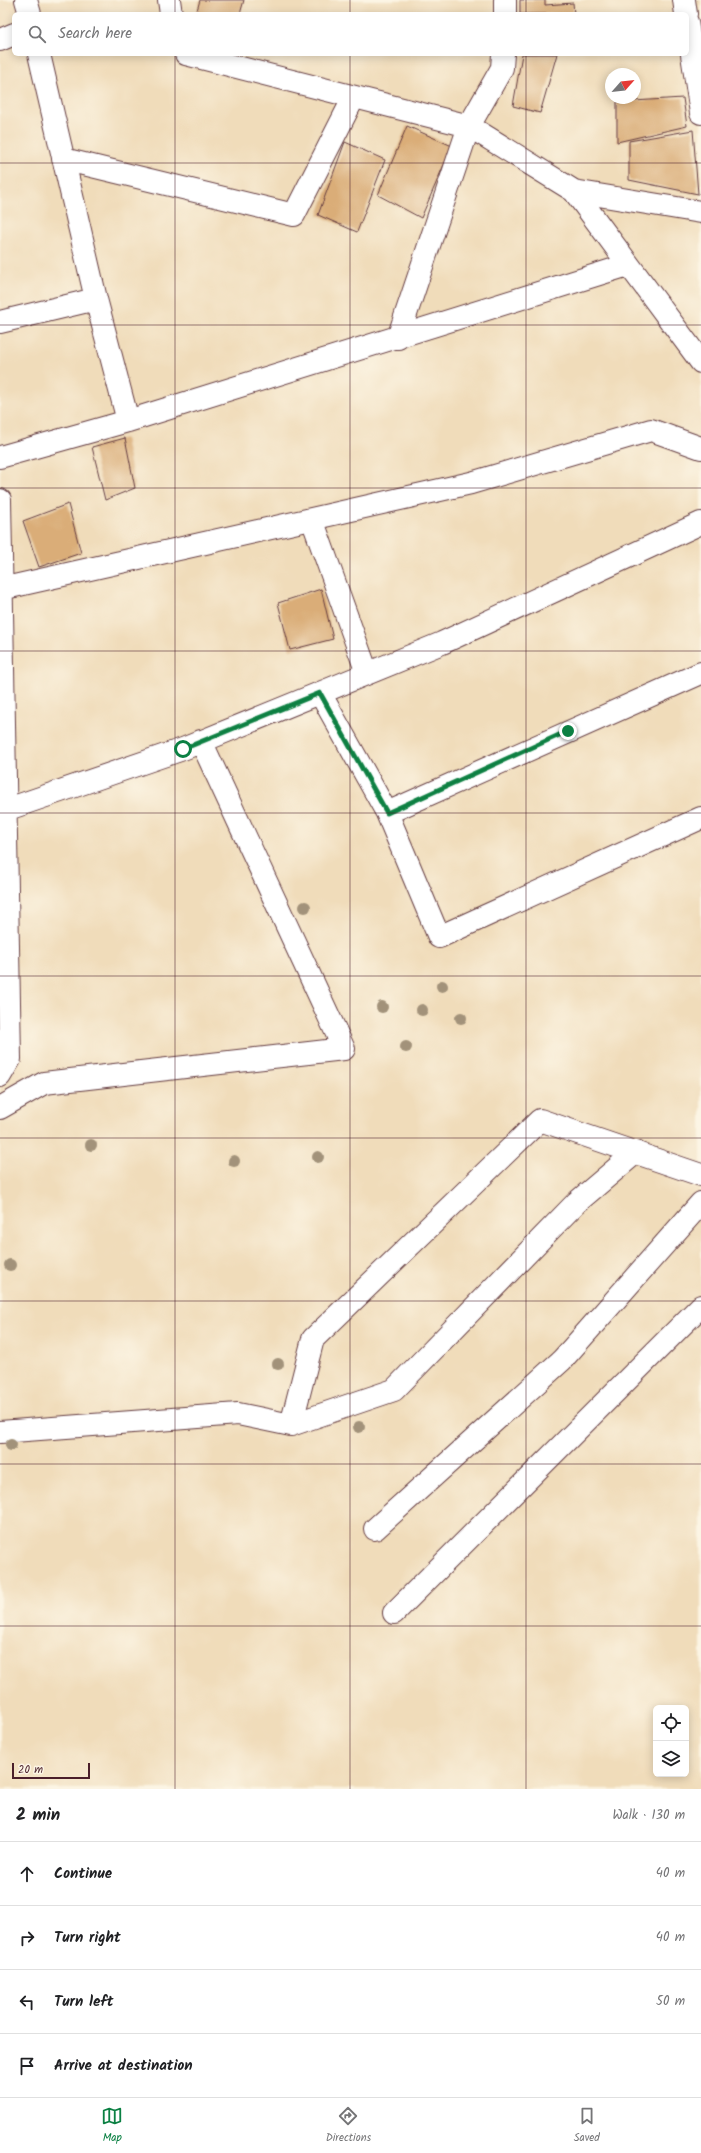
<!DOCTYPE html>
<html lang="en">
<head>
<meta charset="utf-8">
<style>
	body { margin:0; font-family:Kalam,sans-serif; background:#f6f6f6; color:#202124 }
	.controls { position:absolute; right:12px; bottom:12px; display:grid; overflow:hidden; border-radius:6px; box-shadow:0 2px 10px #0003 }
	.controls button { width:36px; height:36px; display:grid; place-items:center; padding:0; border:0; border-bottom:1px solid #e0e0e0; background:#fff; color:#202124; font:20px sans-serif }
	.compass { position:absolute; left:605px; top:68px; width:36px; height:36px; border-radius:50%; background:#fff; box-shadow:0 2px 10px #0003; rotate:63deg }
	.scale { position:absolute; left:12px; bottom:10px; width:78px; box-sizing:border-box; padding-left:4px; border:2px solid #4a1f2b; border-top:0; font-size:11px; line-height:14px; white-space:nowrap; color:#4a1f2b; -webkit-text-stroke:3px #fcf5e5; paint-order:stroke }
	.stop { position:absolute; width:12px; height:12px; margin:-9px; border:3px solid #0b8043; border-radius:50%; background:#fff }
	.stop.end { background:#0b8043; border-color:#fff; box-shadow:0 1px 4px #0008 }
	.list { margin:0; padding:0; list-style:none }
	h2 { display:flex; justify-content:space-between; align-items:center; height:52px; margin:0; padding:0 16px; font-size:17px }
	h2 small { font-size:13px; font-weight:400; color:#757577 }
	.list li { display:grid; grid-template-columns:26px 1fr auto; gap:12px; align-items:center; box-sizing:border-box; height:64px; padding:0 16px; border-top:1px solid #e0e0e0 }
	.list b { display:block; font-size:15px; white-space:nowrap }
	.list em { font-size:13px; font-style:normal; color:#757577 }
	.icon { flex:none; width:22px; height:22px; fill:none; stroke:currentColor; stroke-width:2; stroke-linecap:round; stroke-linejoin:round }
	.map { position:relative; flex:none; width:701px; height:1789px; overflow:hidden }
	.search { position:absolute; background:#fff; box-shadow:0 2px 10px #0003; left:12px; right:12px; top:12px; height:44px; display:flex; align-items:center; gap:10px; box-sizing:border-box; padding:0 14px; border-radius:6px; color:#757577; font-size:15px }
	.sheet { height:308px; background:#fff }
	nav { display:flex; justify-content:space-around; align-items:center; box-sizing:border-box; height:56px; border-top:1px solid #e0e0e0; background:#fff; font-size:11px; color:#757577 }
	nav a { display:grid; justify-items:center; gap:2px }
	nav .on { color:#0b8043 }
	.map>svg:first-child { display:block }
</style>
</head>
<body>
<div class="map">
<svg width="701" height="1789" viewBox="0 0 701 1789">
	<rect width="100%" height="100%" fill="#fcf5e5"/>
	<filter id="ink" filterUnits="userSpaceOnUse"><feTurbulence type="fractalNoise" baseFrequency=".025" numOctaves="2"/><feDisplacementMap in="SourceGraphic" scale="8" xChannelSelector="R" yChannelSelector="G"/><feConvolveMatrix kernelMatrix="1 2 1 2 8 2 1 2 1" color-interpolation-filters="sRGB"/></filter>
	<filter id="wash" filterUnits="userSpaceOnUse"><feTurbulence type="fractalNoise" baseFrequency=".012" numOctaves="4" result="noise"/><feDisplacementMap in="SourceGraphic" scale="16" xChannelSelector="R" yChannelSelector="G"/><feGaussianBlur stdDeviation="0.9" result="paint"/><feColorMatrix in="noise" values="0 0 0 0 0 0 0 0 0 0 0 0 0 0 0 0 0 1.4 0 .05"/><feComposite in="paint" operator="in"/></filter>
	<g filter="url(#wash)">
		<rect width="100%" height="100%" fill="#f0dcba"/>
		<g id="blocks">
			<path fill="#daad78" d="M 200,0 L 244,0 L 240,14 L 196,14 Z
				M 520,0 L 545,0 L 545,5 L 573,3 L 574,14 L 520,14 Z
				M 522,54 L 557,54 L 540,113 L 513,106 Z
				M 683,98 L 687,126 L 617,142 L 617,102 Z
				M 407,126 L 452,146 L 421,218 L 378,195 Z
				M 693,130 L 698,194 L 629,180 L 629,141 Z
				M 345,142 L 385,160 L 357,232 L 318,215 Z
				M 125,438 L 135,488 L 105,500 L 92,447 Z
				M 68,504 L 81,553 L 39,567 L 23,521 Z
				M 321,589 L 333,639 L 290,650 L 278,603 Z"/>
		</g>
	</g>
	<g filter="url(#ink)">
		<use href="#blocks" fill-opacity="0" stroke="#633b40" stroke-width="1"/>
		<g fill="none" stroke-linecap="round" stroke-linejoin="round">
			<defs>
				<path id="street" d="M 26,0 L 30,14
					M 169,0 L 171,14
					M 684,0 L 686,14
					M 505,14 L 505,0
					M 687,22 L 701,113
					M 0,40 L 14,34
					M 39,54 L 96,299 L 128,421
					M 186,54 L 469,126 L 574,191 L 701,212
					M 63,159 L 294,215 L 354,97
					M 574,191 L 701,362
					M 0,322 L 96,299
					M 398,338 L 469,126 L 502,68 L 503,54
					M 0,457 L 128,421 L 628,265
					M 0,500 L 10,1059 L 0,1076
					M 312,519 L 367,673
					M 1,589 L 471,483 L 651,430 L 701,448
					M 320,693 L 387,813 L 701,673
					M 5,810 L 183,749 L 442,643 L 701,523
					M 387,813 L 439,937 L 701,818
					M 0,1108 L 44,1083 L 344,1049 L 201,741
					M 636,1152 L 576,1203 L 394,1390 L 291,1425 L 313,1339 L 540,1120 L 701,1175
					M 0,1432 L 238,1414 L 291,1425
					M 375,1529 L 562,1360 L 701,1203
					M 394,1613 L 701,1306"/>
			</defs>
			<use href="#street" stroke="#633b40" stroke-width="24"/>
			<use href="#street" stroke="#fff" stroke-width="22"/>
		</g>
		<g fill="#a2927a">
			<circle cx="305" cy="907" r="6"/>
			<circle cx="442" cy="986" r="6"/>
			<circle cx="382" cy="1007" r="6"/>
			<circle cx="422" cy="1010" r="6"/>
			<circle cx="461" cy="1018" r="6"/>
			<circle cx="406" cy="1047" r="6"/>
			<circle cx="91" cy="1145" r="6"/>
			<circle cx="318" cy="1157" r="6"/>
			<circle cx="234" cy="1161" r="6"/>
			<circle cx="10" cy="1265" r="6"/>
			<circle cx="278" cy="1364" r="6"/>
			<circle cx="359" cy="1427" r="6"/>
			<circle cx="11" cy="1445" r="6"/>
		</g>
	</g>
	<g fill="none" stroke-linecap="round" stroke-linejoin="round" filter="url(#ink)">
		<path stroke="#0b8043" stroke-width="5" d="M 183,749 L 320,693 L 387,813 L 568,731"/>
	</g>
	<path fill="none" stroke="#4a1f2b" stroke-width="1" stroke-opacity="0.55" d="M 175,0 L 175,14M 350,0 L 350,14M 526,0 L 526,14M 175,54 L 175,1789M 350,54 L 350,1789M 526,54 L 526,1789M 0,163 L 701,163M 0,325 L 701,325M 0,488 L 701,488M 0,651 L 701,651M 0,813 L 701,813M 0,976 L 701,976M 0,1138 L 701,1138M 0,1301 L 701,1301M 0,1464 L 701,1464M 0,1626 L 701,1626"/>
</svg>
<div class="controls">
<button><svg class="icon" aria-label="locate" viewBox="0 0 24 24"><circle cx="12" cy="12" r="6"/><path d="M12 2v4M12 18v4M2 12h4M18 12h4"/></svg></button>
<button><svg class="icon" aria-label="layers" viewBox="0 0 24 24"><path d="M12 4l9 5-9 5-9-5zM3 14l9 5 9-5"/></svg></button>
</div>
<svg class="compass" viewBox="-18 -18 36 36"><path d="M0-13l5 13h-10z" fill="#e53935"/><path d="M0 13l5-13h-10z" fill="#757577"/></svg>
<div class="scale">20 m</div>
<div class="stop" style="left:183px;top:749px"></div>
<div class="stop end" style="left:568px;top:731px"></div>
<div class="search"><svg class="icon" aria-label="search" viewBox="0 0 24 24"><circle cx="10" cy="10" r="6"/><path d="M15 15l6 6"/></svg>Search here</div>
</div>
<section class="sheet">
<h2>2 min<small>Walk · 130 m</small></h2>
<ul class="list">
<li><svg class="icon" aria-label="ahead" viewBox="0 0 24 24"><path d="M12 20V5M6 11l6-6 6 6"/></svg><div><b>Continue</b></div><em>40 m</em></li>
<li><svg class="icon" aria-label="right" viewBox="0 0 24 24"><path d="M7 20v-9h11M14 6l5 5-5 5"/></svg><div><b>Turn right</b></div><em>40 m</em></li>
<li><svg class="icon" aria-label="left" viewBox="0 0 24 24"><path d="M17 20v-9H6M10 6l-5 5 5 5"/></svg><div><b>Turn left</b></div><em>50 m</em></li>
<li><svg class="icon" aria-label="arrive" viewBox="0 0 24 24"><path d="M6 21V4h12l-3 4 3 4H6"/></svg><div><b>Arrive at destination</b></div></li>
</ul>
</section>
<nav>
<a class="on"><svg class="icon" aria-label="map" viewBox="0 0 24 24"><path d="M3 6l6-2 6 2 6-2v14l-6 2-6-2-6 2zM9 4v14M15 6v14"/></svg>Map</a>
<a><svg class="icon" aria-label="directions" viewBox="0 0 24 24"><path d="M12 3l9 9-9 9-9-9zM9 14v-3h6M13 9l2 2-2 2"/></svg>Directions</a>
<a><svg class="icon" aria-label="saved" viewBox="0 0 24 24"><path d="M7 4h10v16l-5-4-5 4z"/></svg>Saved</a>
</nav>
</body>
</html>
